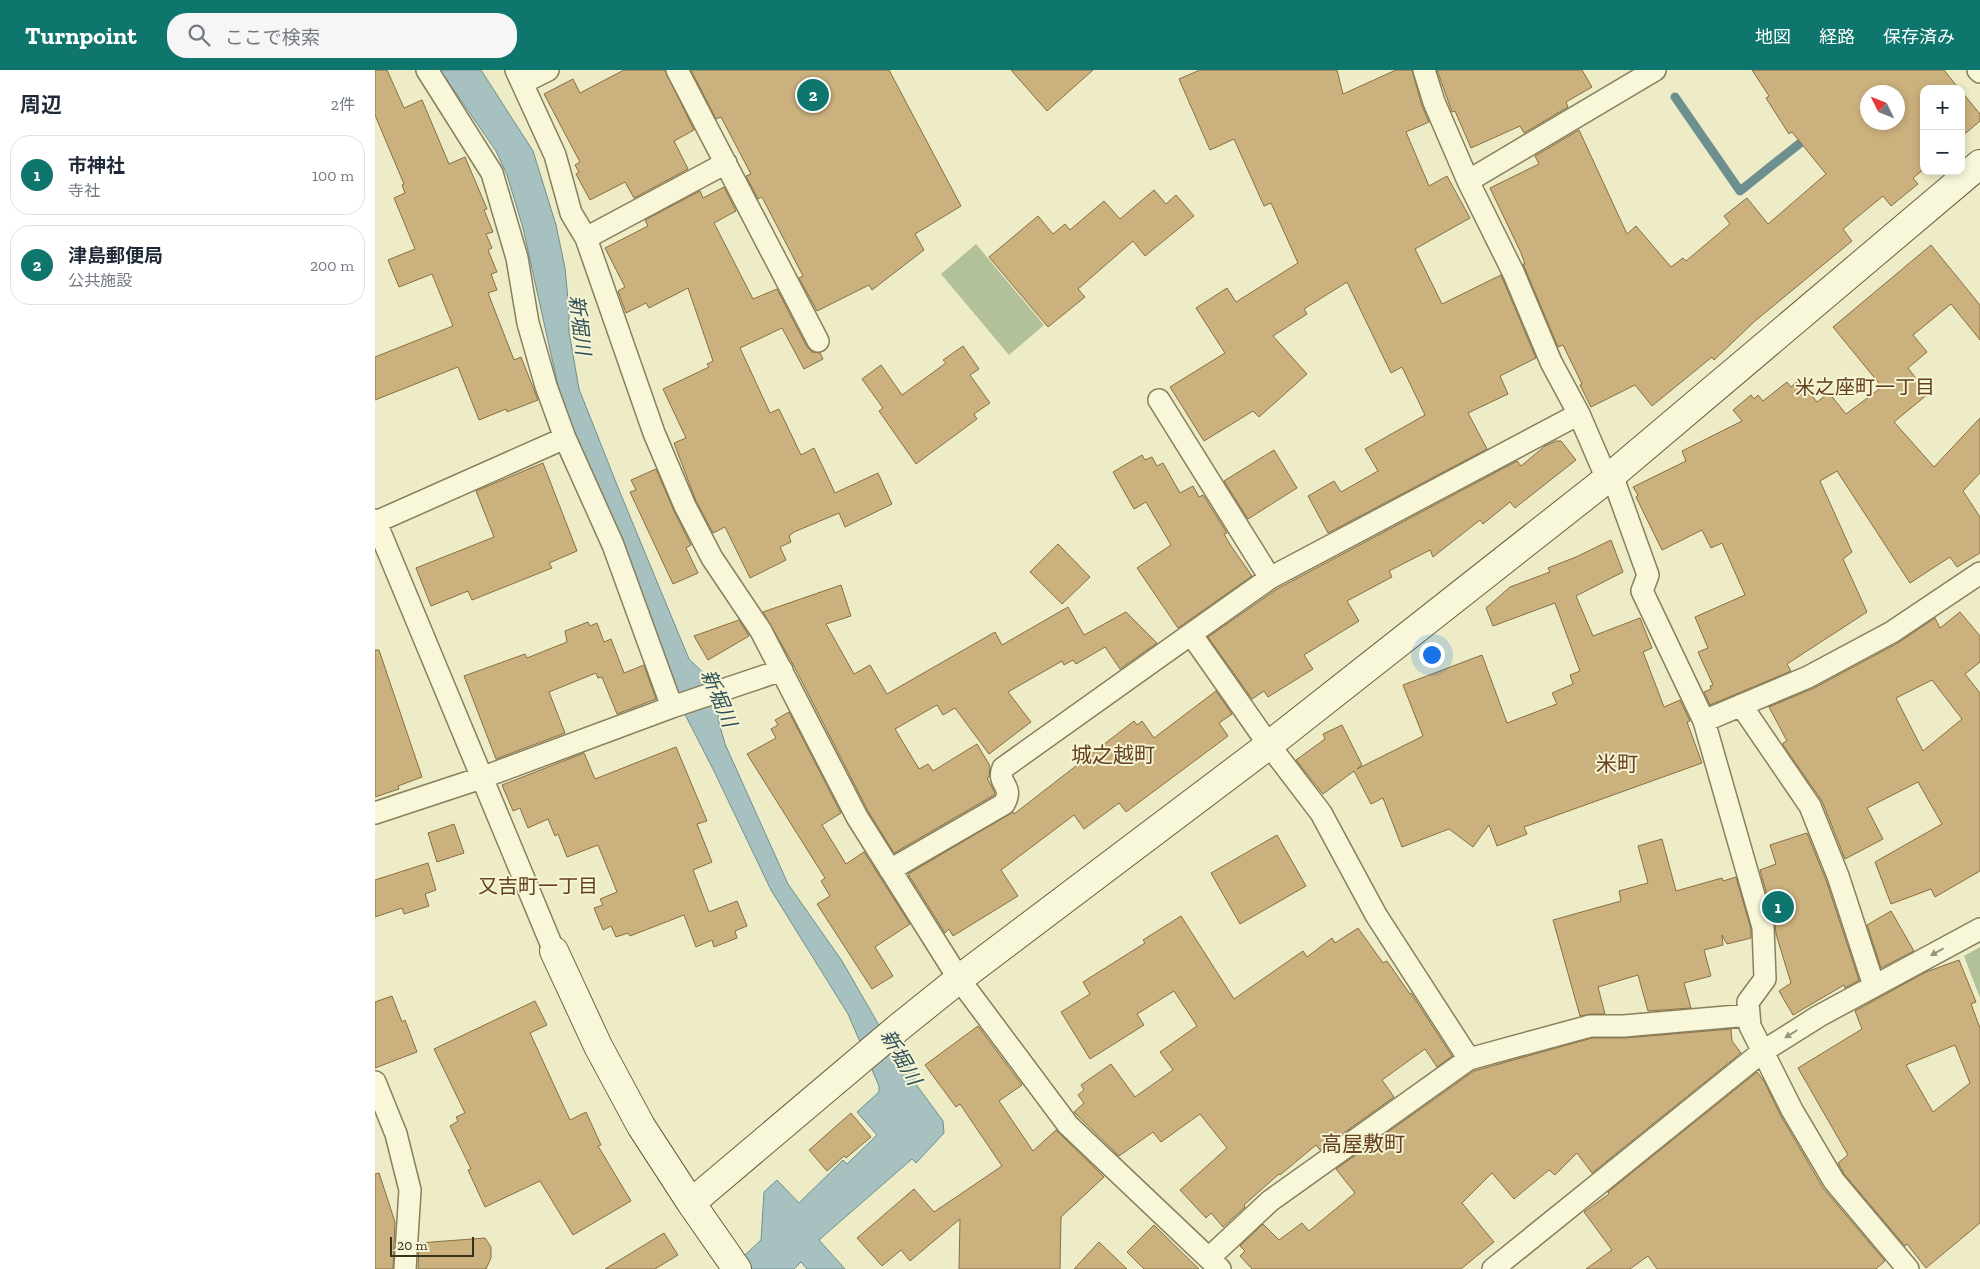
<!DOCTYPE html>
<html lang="ja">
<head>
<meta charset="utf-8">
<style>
	body { margin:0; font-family:"Zilla Slab","Noto Sans JP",serif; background:#f6f6f7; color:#1f2937 }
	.controls { position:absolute; right:15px; top:15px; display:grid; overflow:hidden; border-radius:10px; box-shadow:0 2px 8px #0003 }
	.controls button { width:45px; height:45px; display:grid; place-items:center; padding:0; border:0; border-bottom:1px solid #e0e1e3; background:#fff; color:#1f2937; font:25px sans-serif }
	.compass { position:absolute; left:1485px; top:15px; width:45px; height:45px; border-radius:50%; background:#fff; box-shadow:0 2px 8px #0003; rotate:313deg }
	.scale { position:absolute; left:15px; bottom:12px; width:84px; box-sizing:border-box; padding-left:5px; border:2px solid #39321f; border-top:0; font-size:14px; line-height:18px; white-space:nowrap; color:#39321f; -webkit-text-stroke:4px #f5f4d5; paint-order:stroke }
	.you { position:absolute; left:1056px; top:584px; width:18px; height:18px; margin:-12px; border:4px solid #fff; border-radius:50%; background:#1a73e8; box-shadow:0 0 0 8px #1a73e833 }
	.badge { display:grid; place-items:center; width:32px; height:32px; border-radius:50%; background:#0f766e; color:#fff; font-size:16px; font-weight:700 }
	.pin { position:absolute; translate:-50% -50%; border:2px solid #fff; box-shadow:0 1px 5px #0006 }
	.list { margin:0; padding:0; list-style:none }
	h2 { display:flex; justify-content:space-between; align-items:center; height:65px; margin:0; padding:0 20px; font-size:21px }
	h2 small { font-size:16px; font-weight:400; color:#747a83 }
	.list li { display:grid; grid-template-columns:32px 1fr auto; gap:15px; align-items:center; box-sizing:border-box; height:80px; margin:0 10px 10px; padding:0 10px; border:1px solid #e0e1e3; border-radius:20px }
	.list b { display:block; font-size:19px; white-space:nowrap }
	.list p { margin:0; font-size:16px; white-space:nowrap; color:#747a83 }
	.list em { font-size:16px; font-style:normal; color:#747a83 }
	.icon { flex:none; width:28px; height:28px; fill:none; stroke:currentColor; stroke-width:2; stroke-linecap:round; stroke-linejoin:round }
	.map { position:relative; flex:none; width:1605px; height:1199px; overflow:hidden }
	header { display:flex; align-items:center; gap:30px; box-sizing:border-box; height:70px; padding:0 25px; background:#0f766e; color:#fff }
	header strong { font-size:24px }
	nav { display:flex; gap:28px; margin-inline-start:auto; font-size:18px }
	.search { width:350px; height:45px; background:#f6f6f7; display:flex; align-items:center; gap:12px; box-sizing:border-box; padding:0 18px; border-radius:20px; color:#747a83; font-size:19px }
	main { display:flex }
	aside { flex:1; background:#fff }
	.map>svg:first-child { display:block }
</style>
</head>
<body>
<header>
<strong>Turnpoint</strong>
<div class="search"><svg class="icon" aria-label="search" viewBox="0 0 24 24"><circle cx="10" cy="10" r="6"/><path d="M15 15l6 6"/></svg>ここで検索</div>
<nav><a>地図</a><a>経路</a><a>保存済み</a></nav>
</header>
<main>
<aside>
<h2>周辺<small>2件</small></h2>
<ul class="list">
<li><span class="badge">1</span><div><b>市神社</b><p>寺社</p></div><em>100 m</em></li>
<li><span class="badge">2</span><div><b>津島郵便局</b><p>公共施設</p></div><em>200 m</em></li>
</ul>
</aside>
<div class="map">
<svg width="1605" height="1199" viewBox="0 0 1605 1199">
	<rect width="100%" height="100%" fill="#edecc6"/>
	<path fill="#b2c199" d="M 601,174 L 669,255 L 634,285 L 566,204 Z
		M 1605,877 L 1605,928 L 1589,886 Z"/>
	<path fill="#a7c1c0" stroke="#6e8f90" d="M 65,0 L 106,0 L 158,81 L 181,155 L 190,198 L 194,240 L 194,262 L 204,319 L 244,420 L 314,589 L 340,614 L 345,635 L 343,649 L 350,674 L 413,814 L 467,891 L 505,957 L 540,1003 L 540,1013 L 568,1051 L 569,1063 L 541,1093 L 537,1089 L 444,1170 L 470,1199 L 432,1199 L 426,1192 L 419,1199 L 355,1199 L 386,1170 L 389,1122 L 402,1110 L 424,1133 L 468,1090 L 472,1094 L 502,1065 L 482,1042 L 504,1022 L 504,1016 L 473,944 L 396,820 L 338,699 L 301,627 L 294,596 L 200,369 L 183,316 L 148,158 L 132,105 L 121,81 Z"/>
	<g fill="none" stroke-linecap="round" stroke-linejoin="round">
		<path stroke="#6e8f90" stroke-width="9" d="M 1300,27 L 1365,121 L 1434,66"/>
	</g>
	<path fill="#cbb17d" stroke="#876f42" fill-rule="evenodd" d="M 0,0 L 12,0 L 29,38 L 47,30 L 74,94 L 90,87 L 112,139 L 109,140 L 118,162 L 111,164 L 117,178 L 113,180 L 122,202 L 116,204 L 122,220 L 113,223 L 139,290 L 146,287 L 163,330 L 132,342 L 131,339 L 104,350 L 83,297 L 0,330 L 0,287 L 78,256 L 57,204 L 24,217 L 13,190 L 40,179 L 19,128 L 30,123 L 27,115 L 29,114 L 0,45 Z
		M 249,0 L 290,0 L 319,60 L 299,71 L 313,99 L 259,128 L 250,112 L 215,130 L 201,104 L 204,102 L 200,95 L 205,92 L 169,24 L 198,9 L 205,23 Z
		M 316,0 L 514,0 L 586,136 L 540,164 L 549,180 L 497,220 L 494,215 L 442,241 L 424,208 L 428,206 L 388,129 L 386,127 L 383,129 L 371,106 L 376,104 L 346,47 L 341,49 Z
		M 636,0 L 718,0 L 672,41 Z
		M 825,0 L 962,0 L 968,24 L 1021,0 L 1037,0 L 1047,36 L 1054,52 L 1031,62 L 1054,116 L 1072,106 L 1095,148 L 1040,179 L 1067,234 L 1126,205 L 1161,288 L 1125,306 L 1133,324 L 1093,343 L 1112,379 L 953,463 L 933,426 L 959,411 L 966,422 L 1003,401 L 990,379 L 1050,345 L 1027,297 L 1016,303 L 972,212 L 929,239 L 932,244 L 898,266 L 932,304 L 884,347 L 878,341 L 829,371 L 795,317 L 850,283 L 821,238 L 852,218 L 861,232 L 923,193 L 896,133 L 889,136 L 859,69 L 835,80 L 804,9 Z
		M 1062,0 L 1207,0 L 1217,17 L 1191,32 L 1193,37 L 1149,63 L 1145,56 L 1096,78 L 1080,41 L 1077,42 Z
		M 1377,0 L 1569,0 L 1584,19 L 1549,19 L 1549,99 L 1538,108 L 1543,114 L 1516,136 L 1508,126 L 1468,159 L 1477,171 L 1380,251 L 1339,290 L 1337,287 L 1277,336 L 1260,315 L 1216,337 L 1205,315 L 1207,314 L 1188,275 L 1183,277 L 1148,194 L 1150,194 L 1146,183 L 1115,118 L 1164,94 L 1160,86 L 1204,60 L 1252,164 L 1261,156 L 1296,197 L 1308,188 L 1311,191 L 1355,154 L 1349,146 L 1372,128 L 1393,154 L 1451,104 L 1417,62 L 1414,64 L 1391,28 L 1394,26 ZM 1492,22 L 1522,22 L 1522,52 L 1492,52 Z
		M 1586,21 L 1605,44 L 1605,51 L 1586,67 Z
		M 349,117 L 361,141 L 339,153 L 378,229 L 402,219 L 432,277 L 437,282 L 445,283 L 448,289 L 429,299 L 407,258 L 365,278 L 395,343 L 404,339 L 426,385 L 439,378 L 460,423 L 503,403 L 517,434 L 470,457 L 464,443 L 419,462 L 414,466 L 416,472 L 405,477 L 411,490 L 375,508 L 350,457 L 338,463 L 321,431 L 299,373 L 311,368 L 288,319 L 334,297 L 332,294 L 338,291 L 313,218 L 274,238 L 271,233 L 251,243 L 243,221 L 250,217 L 230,178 L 273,156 L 270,150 L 325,121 L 328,128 Z
		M 779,120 L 791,134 L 801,125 L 819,146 L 770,186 L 758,171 L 703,219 L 710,227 L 673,257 L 614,187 L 663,146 L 678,164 L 690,154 L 695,160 L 729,131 L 745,149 Z
		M 1556,175 L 1605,235 L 1605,270 L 1576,234 L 1538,265 L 1552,282 L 1533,298 L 1553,324 L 1519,352 L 1559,397 L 1605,348 L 1605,403 L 1588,421 L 1605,447 L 1605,483 L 1582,497 L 1575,487 L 1535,513 L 1462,401 L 1445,411 L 1477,482 L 1468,489 L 1492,542 L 1412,594 L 1416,601 L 1335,635 L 1329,622 L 1336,619 L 1335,616 L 1338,615 L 1323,582 L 1333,578 L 1320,547 L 1370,525 L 1347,473 L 1336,478 L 1327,460 L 1287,480 L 1261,427 L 1263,425 L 1258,417 L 1311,391 L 1307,381 L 1367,351 L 1358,340 L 1376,325 L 1379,329 L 1383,325 L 1388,331 L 1412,312 L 1416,317 L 1424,310 L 1442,332 L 1454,323 L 1471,344 L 1507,317 L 1458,257 Z
		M 588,276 L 604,299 L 595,305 L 615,333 L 599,344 L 602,349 L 541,394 L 504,341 L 508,338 L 487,309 L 506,295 L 527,325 L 571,293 L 568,290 Z
		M 1181,371 L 1186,371 L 1201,390 L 1140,438 L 1135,432 L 1108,454 L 1105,450 L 1058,487 L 1055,480 L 1014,501 L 1017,507 L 972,531 L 984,551 L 929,585 L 938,599 L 893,627 L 889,621 L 877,629 L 833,567 L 902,519 L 1142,391 L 1146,396 L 1170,376 Z
		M 899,380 L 922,418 L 873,449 L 849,411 Z
		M 767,385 L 770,390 L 777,387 L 782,396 L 788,393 L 805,423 L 818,416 L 824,427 L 828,425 L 852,463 L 849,464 L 856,476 L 877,506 L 803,558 L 762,498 L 796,475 L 771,432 L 759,439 L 738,402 Z
		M 168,393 L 202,481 L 174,493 L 177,498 L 97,530 L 93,521 L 56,536 L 41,498 L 119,467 L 101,421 Z
		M 281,399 L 299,441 L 316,475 L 311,478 L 323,503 L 298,514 L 255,422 L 261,420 L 256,410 Z
		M 1236,470 L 1248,502 L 1201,526 L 1218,566 L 1265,548 L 1277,578 L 1268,582 L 1289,637 L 1305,630 L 1315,651 L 1312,652 L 1327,693 L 1149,757 L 1152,764 L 1122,776 L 1114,755 L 1098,777 L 1074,759 L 1027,777 L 1008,728 L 996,734 L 979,701 L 948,724 L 921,690 L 950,669 L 948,664 L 967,655 L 987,695 L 982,699 L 1048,666 L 1028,615 L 1107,585 L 1132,653 L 1182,634 L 1177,623 L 1198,614 L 1195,605 L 1205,601 L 1180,533 L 1118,556 L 1111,538 L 1135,517 L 1175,502 L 1173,498 L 1201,487 Z
		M 683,474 L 715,507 L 687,534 L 655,502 Z
		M 466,515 L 476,546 L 451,554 L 479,604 L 495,595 L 512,624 L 620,562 L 627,575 L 693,537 L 709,565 L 751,542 L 782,573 L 745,599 L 730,577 L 701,594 L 698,590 L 689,595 L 687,591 L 633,622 L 656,652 L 614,684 L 580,638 L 568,645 L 562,635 L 520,659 L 544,699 L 553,694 L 558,701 L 602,674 L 615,696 L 614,707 L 612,708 L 620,723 L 619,725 L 519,783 L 493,741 L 419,596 L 388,542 Z
		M 1585,542 L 1605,566 L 1605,592 L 1590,604 L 1605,623 L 1605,801 L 1560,827 L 1556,819 L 1516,834 L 1500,792 L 1567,754 L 1543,712 L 1492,738 L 1508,769 L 1470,789 L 1447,731 L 1408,675 L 1408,673 L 1412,671 L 1394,637 L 1439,618 L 1523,573 L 1560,548 L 1565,558 ZM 1557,610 L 1587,649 L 1548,681 L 1521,628 Z
		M 364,550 L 374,566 L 333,590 L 319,566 Z
		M 213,552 L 215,556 L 222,553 L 229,572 L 236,569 L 249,603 L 269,595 L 281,629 L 242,644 L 227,607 L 223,608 L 221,603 L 174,622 L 190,663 L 121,689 L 89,606 L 150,584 L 152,588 L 192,572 L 190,561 Z
		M 0,580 L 4,580 L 47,707 L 23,716 L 24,719 L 0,727 Z
		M 841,621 L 857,644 L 844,653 L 853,666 L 751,742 L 744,733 L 709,759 L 699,745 L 626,800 L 643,826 L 578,866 L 574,859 L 570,863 L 533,804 L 638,742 L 639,744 L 759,651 L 762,655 L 767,651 L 779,668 Z
		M 414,642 L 466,743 L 447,755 L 471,794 L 489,782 L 535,854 L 500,877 L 518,906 L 497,919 L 442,834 L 455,826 L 446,811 L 450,808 L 372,684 L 401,668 L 396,659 L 403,655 L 400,650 Z
		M 301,677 L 332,751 L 322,754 L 337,792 L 318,800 L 334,842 L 362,831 L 372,856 L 360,861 L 362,868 L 339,877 L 337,870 L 321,877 L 309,845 L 255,866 L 253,863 L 241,867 L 236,856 L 228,860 L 219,838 L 228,835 L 225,829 L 242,822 L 223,775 L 192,787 L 183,764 L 180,766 L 173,749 L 153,758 L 145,738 L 138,741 L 127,715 L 209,683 L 220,709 Z
		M 79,754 L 89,783 L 62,792 L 53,763 Z
		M 1432,763 L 1451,810 L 1484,910 L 1470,918 L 1469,915 L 1418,945 L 1404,921 L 1416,913 L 1401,864 L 1400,854 L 1385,800 L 1401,794 L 1395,775 Z
		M 902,765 L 931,816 L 865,854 L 836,803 Z
		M 1287,769 L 1301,821 L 1347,808 L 1348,811 L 1361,807 L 1376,859 L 1376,868 L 1352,874 L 1347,865 L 1348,875 L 1329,880 L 1336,906 L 1309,913 L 1316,938 L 1273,941 L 1263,905 L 1223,917 L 1230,944 L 1215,944 L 1205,946 L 1178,850 L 1246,831 L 1244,821 L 1273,813 L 1263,776 Z
		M 53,793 L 61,820 L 50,824 L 54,836 L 29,844 L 27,838 L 0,847 L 0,810 Z
		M 1516,841 L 1539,881 L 1506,898 L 1492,855 Z
		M 806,846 L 859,929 L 928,881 L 932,887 L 957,868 L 960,873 L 983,858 L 1008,893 L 1012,891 L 1035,924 L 1036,923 L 1077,986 L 1062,997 L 1050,979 L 1007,1010 L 1019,1027 L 945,1080 L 941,1075 L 905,1105 L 904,1104 L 869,1135 L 870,1137 L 848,1157 L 836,1143 L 831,1148 L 805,1120 L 852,1078 L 825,1044 L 786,1072 L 778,1062 L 744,1086 L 699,1042 L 709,1033 L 703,1025 L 709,1020 L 706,1015 L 736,994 L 760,1027 L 798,1000 L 785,982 L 822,956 L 799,921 L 762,944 L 769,955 L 715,989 L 686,942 L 715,924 L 708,912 L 770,873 L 768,870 Z
		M 1584,890 L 1601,932 L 1596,934 L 1605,958 L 1605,1153 L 1551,1198 L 1532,1174 L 1530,1176 L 1469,1104 L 1463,1093 L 1473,1085 L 1423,998 L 1487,959 L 1480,941 L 1551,902 ZM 1580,975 L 1595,1013 L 1558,1042 L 1531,995 Z
		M 17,926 L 27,952 L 30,950 L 42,982 L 0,998 L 0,932 Z
		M 160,931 L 172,955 L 155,963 L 195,1050 L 211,1042 L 226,1075 L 223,1076 L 256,1131 L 198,1165 L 165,1111 L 110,1137 L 93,1100 L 96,1099 L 75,1056 L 83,1051 L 81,1047 L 90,1043 L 59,979 Z
		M 603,956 L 647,1015 L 624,1031 L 658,1081 L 681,1060 L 729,1107 L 686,1147 L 685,1199 L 584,1199 L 585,1149 L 535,1191 L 526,1180 L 507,1196 L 482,1168 L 539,1119 L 559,1142 L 627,1096 L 585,1034 L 581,1037 L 550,995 Z
		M 1356,959 L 1357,971 L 1366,983 L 1217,1103 L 1202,1083 L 1180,1105 L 1174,1100 L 1139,1129 L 1117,1103 L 1087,1133 L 1119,1172 L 1086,1199 L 877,1199 L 865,1186 L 870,1181 L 865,1176 L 888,1154 L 904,1170 L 927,1153 L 934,1161 L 980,1123 L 961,1099 L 1099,1001 L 1217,968 L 1250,968 Z
		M 1382,1002 L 1389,1011 L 1406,1046 L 1448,1118 L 1510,1191 L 1501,1199 L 1282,1199 L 1273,1186 L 1255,1199 L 1211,1199 L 1237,1180 L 1209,1142 L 1234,1124 L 1233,1122 Z
		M 476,1043 L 496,1067 L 471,1088 L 469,1086 L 452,1101 L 434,1080 Z
		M 4,1103 L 20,1152 L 18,1199 L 0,1199 L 0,1104 Z
		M 779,1155 L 790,1166 L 824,1199 L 769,1199 L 752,1182 Z
		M 289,1163 L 303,1185 L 280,1199 L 230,1199 Z
		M 110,1168 L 116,1177 L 116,1188 L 111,1199 L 43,1199 L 44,1173 Z
		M 724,1172 L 752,1199 L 699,1199 Z"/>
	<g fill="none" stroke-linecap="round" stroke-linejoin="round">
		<defs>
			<path id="street" d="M 52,0 L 117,103 L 142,188 L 153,253 L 171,316 L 190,368 L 238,475 L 297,637
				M 141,0 L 180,85 L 196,143 L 211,168 L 279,363 L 310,436 L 337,488 L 386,561 L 482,747 L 584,909 L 693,1055 L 845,1199
				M 302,0 L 443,271
				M 1049,0 L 1059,32 L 1093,111 L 1139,204 L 1176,292 L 1204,344 L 1232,409
				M 1603,0 L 1605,2
				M 147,13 L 173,0
				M 1093,111 L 1280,0
				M 211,168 L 351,93
				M 784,330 L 895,508
				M 1237,405 L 1273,505 L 1267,521 L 1329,651 L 1388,857 L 1390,909 L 1373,932 L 1375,956 L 1417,1040 L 1459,1111 L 1533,1199
				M 0,450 L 179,881
				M 1,452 L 190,368
				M 1366,635 L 1435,736 L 1463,806 L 1499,916
				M 1329,651 L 1433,607 L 1517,562 L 1605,503
				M 0,743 L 106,708 L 297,637 L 407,600
				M 515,800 L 629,734 C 640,715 621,715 628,698 L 816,564
				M 1094,989 L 1001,845 L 946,743 L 894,675 L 816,564 L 895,508 L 1204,344
				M 0,1012 L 21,1064 L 35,1120 L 30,1199
				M 834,1188 L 895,1131 L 1094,989 L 1215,956 L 1249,956 L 1374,945
				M 1118,1199 L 1387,982 L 1444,946 L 1605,859"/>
			<path id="secondary" d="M 179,881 L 223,976 L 266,1056 L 316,1133 L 362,1199
				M 316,1133 L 523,958 L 584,909 L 894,675 L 1237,405 L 1605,94"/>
		</defs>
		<use href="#street" stroke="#887f5c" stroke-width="24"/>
		<use href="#secondary" stroke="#6a603f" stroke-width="30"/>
		<use href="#street" stroke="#f8f7d9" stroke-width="21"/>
		<use href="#secondary" stroke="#f8f7d9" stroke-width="28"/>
	</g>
	<defs><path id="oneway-solid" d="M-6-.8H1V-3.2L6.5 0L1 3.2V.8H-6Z" transform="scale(1.25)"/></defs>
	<g fill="#98947c">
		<use href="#oneway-solid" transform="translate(1562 882) rotate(151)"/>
		<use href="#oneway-solid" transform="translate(1416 964) rotate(148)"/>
	</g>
	<g text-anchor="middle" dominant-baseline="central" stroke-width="4" stroke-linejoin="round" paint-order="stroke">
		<g font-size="20" font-style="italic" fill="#2f5058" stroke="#f5f4d5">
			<text transform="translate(205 255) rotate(83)">新堀川</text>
			<text transform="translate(344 628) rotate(67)">新堀川</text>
			<text transform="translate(526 987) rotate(60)">新堀川</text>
		</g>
		<g font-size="20" fill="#654020" stroke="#f5f4d5">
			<text x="1490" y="317">米之座町一丁目</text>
			<text x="163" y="816">又吉町一丁目</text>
		</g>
		<g font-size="21" fill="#654020" stroke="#f5f4d5">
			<text x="738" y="684">城之越町</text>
			<text x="1242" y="693">米町</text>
			<text x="988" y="1073">高屋敷町</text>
		</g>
	</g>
</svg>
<div class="controls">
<button>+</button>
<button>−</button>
</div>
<svg class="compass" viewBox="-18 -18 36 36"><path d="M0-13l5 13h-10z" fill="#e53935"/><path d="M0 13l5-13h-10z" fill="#747a83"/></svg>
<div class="scale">20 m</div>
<div class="you"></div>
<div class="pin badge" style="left:1403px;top:837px">1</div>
<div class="pin badge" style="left:438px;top:25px">2</div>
</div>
</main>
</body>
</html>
